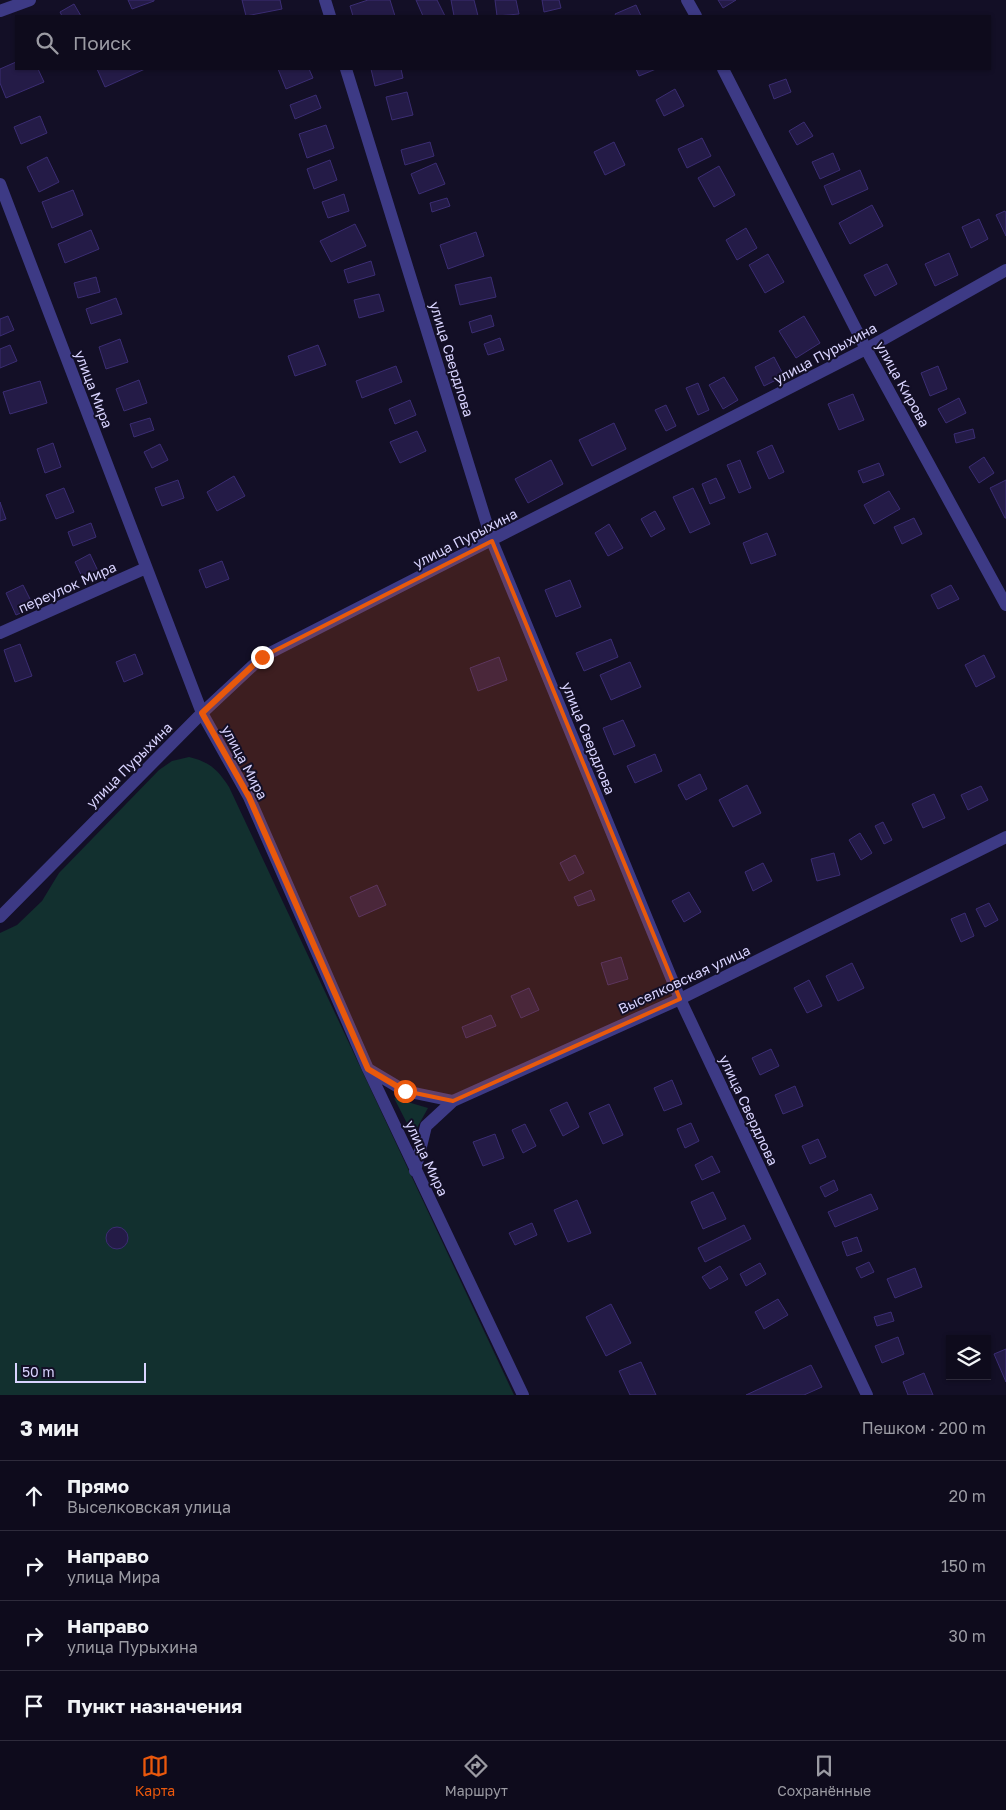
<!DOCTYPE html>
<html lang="ru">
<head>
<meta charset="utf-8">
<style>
	body { margin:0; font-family:"Golos Text",sans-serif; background:#1c1929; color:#f1f3f6 }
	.controls { position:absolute; right:15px; bottom:15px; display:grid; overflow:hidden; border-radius:0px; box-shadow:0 1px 4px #0004 }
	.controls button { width:45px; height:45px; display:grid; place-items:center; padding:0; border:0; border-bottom:1px solid #2e2b3b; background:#0e0b1c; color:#f1f3f6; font:25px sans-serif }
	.scale { position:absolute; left:15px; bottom:12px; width:131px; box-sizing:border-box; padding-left:5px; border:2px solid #d9d4ff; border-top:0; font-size:14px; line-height:18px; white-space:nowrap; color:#d9d4ff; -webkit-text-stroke:4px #130f26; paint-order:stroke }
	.stop { position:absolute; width:15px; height:15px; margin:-11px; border:4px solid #ea580c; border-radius:50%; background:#fff }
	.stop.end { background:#ea580c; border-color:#fff; box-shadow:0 1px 5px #0008 }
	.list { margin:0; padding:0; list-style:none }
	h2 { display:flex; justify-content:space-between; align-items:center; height:65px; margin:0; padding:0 20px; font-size:21px }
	h2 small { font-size:16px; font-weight:400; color:#9b9ba3 }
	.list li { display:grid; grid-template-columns:32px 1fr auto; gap:15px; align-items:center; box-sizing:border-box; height:70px; padding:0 20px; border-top:1px solid #2e2b3b }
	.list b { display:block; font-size:19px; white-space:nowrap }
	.list p { margin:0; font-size:16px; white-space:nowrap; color:#9b9ba3 }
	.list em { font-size:16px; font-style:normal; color:#9b9ba3 }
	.icon { flex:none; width:28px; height:28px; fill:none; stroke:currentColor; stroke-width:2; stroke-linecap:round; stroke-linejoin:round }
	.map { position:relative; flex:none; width:1006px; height:1395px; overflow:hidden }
	.search { position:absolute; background:#0e0b1c; box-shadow:0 1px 4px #0004; left:15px; right:15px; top:15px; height:55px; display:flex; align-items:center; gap:12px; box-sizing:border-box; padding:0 18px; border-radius:0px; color:#9b9ba3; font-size:19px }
	.sheet { height:345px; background:#0e0b1c }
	nav { display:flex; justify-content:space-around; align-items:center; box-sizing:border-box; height:70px; border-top:1px solid #2e2b3b; background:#0e0b1c; font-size:14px; color:#9b9ba3 }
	nav a { display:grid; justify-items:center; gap:2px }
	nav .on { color:#ea580c }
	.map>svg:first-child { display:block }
</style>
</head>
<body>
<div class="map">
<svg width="1006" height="1395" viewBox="0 0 1006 1395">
	<rect width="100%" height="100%" fill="#130f26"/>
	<path fill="#12302f" d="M 189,757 C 210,762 218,770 229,787 L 514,1395 L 0,1395 L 0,933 L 17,925 L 42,901 L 59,873 L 159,770 L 172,761 Z
		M 394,1098 L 428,1108 L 413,1135 Z"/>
	<path fill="#241b47" stroke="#3b2d73" d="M 128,0 L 154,0 L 154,1 L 132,9 Z
		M 242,0 L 280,0 L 282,9 L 246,16 Z
		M 368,0 L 390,0 L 395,16 L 353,16 L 350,6 Z
		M 416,0 L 437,0 L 445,16 L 423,16 Z
		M 451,0 L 474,0 L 478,16 L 454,16 Z
		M 495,0 L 516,0 L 519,14 L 497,16 Z
		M 542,0 L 559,0 L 561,8 L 544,12 Z
		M 718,0 L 736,0 L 723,8 Z
		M 74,4 L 81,16 L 62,16 L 60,12 Z
		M 636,5 L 641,16 L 616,16 L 615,14 Z
		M 16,62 L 16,69 L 38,69 L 44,82 L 6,98 L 0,83 L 0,69 Z
		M 97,69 L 145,69 L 105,87 Z
		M 278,69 L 309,69 L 313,78 L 286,89 Z
		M 371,69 L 401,69 L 403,78 L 375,86 Z
		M 636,69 L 656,69 L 639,76 Z
		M 786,79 L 791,92 L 774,99 L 769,85 Z
		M 675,89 L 684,106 L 664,116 L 656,100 Z
		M 407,92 L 413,115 L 392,120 L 386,97 Z
		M 316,95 L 321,108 L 295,119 L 290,105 Z
		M 40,116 L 47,133 L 21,144 L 14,127 Z
		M 804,122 L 813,136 L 797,145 L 789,131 Z
		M 326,125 L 334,148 L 307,158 L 299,134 Z
		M 702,138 L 711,156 L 687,168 L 678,149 Z
		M 430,142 L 434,156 L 405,165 L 401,150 Z
		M 614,142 L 625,165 L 605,175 L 594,152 Z
		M 833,153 L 840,170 L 820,179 L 812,162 Z
		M 47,157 L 59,182 L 39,192 L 27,167 Z
		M 330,160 L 337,180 L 314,189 L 307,169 Z
		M 436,163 L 445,184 L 419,194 L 411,174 Z
		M 719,166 L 735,195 L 714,207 L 698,178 Z
		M 860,170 L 868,189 L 832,205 L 824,186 Z
		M 73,190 L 83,215 L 52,228 L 42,202 Z
		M 344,194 L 349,211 L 328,218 L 322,202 Z
		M 447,198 L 450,206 L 432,212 L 430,203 Z
		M 872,205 L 883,226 L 850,244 L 839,223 Z
		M 1005,211 L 1006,213 L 1006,236 L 996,215 Z
		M 979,219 L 988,239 L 971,248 L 962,227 Z
		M 355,224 L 366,246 L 331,262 L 320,241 Z
		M 746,228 L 757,248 L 737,260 L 726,240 Z
		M 91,230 L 99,249 L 65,263 L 58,244 Z
		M 476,232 L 484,256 L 448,269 L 440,245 Z
		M 949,253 L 958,275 L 935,286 L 925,264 Z
		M 768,254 L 784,282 L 765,293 L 749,265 Z
		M 371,261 L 375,275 L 348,283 L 344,270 Z
		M 887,264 L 897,284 L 875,296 L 864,275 Z
		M 96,277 L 100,292 L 78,298 L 74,283 Z
		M 491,277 L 496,297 L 460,305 L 455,285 Z
		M 379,294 L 384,311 L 359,318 L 354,300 Z
		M 116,298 L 122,314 L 91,324 L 86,309 Z
		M 491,315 L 494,326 L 472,333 L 469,322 Z
		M 8,316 L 14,330 L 0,336 L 0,319 Z
		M 804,316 L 820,343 L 796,358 L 779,331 Z
		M 500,338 L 504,350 L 488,355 L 484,344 Z
		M 120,339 L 128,362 L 106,369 L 99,347 Z
		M 10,345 L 17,361 L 0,368 L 0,349 Z
		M 318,345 L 326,365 L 295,376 L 288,356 Z
		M 774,357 L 784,376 L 764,386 L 755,367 Z
		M 396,366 L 402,382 L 362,398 L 356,381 Z
		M 938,366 L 947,389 L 930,396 L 921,373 Z
		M 724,377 L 738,400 L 723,409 L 709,385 Z
		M 139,380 L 147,403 L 124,411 L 116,389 Z
		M 40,381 L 47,403 L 10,414 L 3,392 Z
		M 698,383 L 709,410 L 698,415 L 686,388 Z
		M 853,394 L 864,420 L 839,430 L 828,404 Z
		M 959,398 L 966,413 L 946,423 L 938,409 Z
		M 410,400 L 416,415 L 395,424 L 389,409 Z
		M 666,405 L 676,426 L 666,431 L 655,410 Z
		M 150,418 L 154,430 L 134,437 L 130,424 Z
		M 614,423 L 626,449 L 592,466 L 579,440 Z
		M 973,429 L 975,438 L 956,443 L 954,434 Z
		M 417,431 L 426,451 L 400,463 L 390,442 Z
		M 53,443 L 61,467 L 45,473 L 37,449 Z
		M 160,444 L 168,460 L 152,468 L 144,452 Z
		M 772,445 L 784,472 L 769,479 L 757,452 Z
		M 984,457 L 994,473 L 979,483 L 969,467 Z
		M 551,460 L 563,484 L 528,503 L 515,479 Z
		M 740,460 L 751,488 L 739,493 L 727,465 Z
		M 879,463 L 884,475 L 863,483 L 858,471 Z
		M 234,476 L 245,496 L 217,511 L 207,492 Z
		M 716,478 L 725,498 L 710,504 L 702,484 Z
		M 178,480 L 184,498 L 162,506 L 155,488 Z
		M 1006,480 L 1006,518 L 1005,518 L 990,488 Z
		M 64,488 L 74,512 L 56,519 L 46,495 Z
		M 693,488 L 710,524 L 690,533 L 673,497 Z
		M 889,491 L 900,509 L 874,524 L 864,505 Z
		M 0,502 L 6,519 L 0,521 Z
		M 655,511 L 665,529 L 651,537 L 641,519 Z
		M 914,518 L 922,534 L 902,544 L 894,527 Z
		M 91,523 L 96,537 L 73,546 L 68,532 Z
		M 609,524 L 623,548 L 608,556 L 595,533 Z
		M 767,533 L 776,555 L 751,564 L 743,543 Z
		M 90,554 L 98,571 L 83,579 L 75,562 Z
		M 222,561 L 229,579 L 206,588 L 199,570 Z
		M 570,580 L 581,607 L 556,617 L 545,590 Z
		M 23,585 L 34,607 L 16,615 L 6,593 Z
		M 951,585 L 959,599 L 938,609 L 931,595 Z
		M 611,639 L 618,657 L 584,671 L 576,653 Z
		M 20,644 L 32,676 L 15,682 L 4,650 Z
		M 135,654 L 143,674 L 124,682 L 116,662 Z
		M 984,655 L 995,677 L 976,687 L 965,665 Z
		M 499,657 L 507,680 L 478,691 L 470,668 Z
		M 630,662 L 641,687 L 611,700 L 600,675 Z
		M 623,720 L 635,746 L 614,755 L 603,728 Z
		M 655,754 L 662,771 L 635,783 L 627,766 Z
		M 700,774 L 707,789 L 686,800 L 678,785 Z
		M 747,785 L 761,813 L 733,827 L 719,800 Z
		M 981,786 L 988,800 L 968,810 L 961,795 Z
		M 934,794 L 945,818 L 923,828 L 912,804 Z
		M 883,822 L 892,840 L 884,844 L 875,826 Z
		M 860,833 L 872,853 L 861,860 L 849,840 Z
		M 834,853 L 840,875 L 817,881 L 811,859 Z
		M 575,855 L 584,873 L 569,881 L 560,863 Z
		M 763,863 L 772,881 L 753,891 L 745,872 Z
		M 377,885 L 386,905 L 359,917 L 350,897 Z
		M 591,890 L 595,900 L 578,906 L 574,897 Z
		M 689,892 L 701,912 L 684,922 L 672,901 Z
		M 989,903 L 998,920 L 985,927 L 976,909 Z
		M 965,913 L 974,936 L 961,942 L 951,919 Z
		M 621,957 L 628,979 L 608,985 L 601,963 Z
		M 852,963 L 864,988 L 838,1001 L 826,976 Z
		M 809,980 L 822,1006 L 807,1013 L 794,988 Z
		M 529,988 L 539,1010 L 521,1018 L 511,996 Z
		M 491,1015 L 496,1026 L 466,1038 L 462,1027 Z
		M 771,1049 L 779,1066 L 760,1075 L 752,1058 Z
		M 672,1080 L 682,1104 L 664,1111 L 654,1088 Z
		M 795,1086 L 803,1106 L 783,1114 L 775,1095 Z
		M 567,1102 L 579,1127 L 563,1136 L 550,1110 Z
		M 609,1104 L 623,1135 L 603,1144 L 589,1113 Z
		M 691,1123 L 699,1141 L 685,1148 L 677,1129 Z
		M 525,1124 L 536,1146 L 523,1153 L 512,1130 Z
		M 495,1134 L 504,1158 L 483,1166 L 473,1142 Z
		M 818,1139 L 826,1157 L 810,1164 L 802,1146 Z
		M 712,1156 L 720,1172 L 702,1180 L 695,1165 Z
		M 834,1180 L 838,1190 L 825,1197 L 820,1187 Z
		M 713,1192 L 726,1219 L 703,1229 L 691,1202 Z
		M 871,1194 L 878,1209 L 835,1227 L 828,1212 Z
		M 577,1200 L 591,1233 L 568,1242 L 554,1210 Z
		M 532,1223 L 537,1235 L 515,1245 L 509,1233 Z
		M 744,1225 L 751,1239 L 705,1262 L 698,1248 Z
		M106 1238a11 11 0 1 1 22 0a11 11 0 1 1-22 0Z
		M 857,1237 L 862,1251 L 847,1256 L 842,1242 Z
		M 869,1262 L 874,1272 L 861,1278 L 856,1268 Z
		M 760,1263 L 766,1274 L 746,1286 L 740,1274 Z
		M 720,1266 L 728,1279 L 710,1289 L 702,1277 Z
		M 915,1268 L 922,1287 L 895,1298 L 887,1279 Z
		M 778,1299 L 788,1315 L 764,1329 L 755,1312 Z
		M 611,1304 L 631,1343 L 606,1356 L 586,1317 Z
		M 891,1312 L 894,1321 L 877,1326 L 874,1317 Z
		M 898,1337 L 904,1354 L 882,1363 L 875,1346 Z
		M 1006,1349 L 1006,1382 L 994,1354 Z
		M 641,1362 L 656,1395 L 630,1395 L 619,1371 Z
		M 811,1365 L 822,1387 L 804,1395 L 746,1395 Z
		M 924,1373 L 933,1395 L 908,1395 L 903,1382 Z"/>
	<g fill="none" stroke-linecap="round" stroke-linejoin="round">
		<path stroke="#3d3a85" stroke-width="12" d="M 325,0 L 330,16
			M 687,0 L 696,16
			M 0,11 L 30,0
			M 346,69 L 492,541 L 680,999 L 867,1395
			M 723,69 L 866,349 L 1006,605
			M 0,184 L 202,713 L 249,797 L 368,1069 L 523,1395
			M 0,633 L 146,568
			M 0,917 L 202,713 L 262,657 L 866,349 L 1006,270
			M 368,1069 L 405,1091 L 453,1101 L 680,999 L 1006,837
			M 415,1171 L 426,1126 L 453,1101"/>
	</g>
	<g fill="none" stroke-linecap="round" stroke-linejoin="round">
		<path stroke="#ea580c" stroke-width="6" d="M 262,657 L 202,713 L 249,797 L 368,1069 L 405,1091"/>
	</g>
	<path fill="#e8590c" fill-opacity="0.2" stroke="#e8590c" stroke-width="4" stroke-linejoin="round" d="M 492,541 L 680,999 L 453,1101 L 405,1091 L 368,1069 L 249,797 L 202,713 L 262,657 Z"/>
	<g text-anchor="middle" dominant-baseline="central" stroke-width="4" stroke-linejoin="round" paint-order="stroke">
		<g font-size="14" fill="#d9d4ff" stroke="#130f26">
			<text transform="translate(825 353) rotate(-28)">улица Пурыхина</text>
			<text transform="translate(452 359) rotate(73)">улица Свердлова</text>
			<text transform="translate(903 384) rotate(61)">улица Кирова</text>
			<text transform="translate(94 389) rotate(69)">улица Мира</text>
			<text transform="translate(465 538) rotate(-27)">улица Пурыхина</text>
			<text transform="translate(67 587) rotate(-24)">переулок Мира</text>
			<text transform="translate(589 738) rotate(68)">улица Свердлова</text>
			<text transform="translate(245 762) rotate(62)">улица Мира</text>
			<text transform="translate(129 765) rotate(-45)">улица Пурыхина</text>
			<text transform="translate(684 979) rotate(-25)">Выселковская улица</text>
			<text transform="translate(749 1110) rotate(65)">улица Свердлова</text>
			<text transform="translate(427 1158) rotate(65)">улица Мира</text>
		</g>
	</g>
</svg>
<div class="controls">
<button><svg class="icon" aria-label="layers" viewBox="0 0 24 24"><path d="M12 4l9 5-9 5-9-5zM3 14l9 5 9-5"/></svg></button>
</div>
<div class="scale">50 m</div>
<div class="stop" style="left:405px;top:1091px"></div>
<div class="stop end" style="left:262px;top:657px"></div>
<div class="search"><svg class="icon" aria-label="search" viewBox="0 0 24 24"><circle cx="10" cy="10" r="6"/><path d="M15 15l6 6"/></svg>Поиск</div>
</div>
<section class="sheet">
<h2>3 мин<small>Пешком · 200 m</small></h2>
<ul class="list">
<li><svg class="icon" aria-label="ahead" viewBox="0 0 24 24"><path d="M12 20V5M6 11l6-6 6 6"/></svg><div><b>Прямо</b><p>Выселковская улица</p></div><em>20 m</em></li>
<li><svg class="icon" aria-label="right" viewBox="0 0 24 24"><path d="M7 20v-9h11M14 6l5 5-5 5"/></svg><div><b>Направо</b><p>улица Мира</p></div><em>150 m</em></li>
<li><svg class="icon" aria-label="right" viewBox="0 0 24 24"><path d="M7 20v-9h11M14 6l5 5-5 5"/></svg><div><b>Направо</b><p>улица Пурыхина</p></div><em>30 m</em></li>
<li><svg class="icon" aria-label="arrive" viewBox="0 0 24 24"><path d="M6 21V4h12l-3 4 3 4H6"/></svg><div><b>Пункт назначения</b></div></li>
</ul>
</section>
<nav>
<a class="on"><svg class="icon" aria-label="map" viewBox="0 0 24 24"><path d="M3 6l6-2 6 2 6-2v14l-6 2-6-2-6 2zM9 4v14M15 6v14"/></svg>Карта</a>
<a><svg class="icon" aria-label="directions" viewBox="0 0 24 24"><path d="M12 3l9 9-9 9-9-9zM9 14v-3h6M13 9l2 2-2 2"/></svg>Маршрут</a>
<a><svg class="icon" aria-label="saved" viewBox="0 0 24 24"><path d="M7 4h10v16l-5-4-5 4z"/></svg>Сохранённые</a>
</nav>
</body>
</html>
